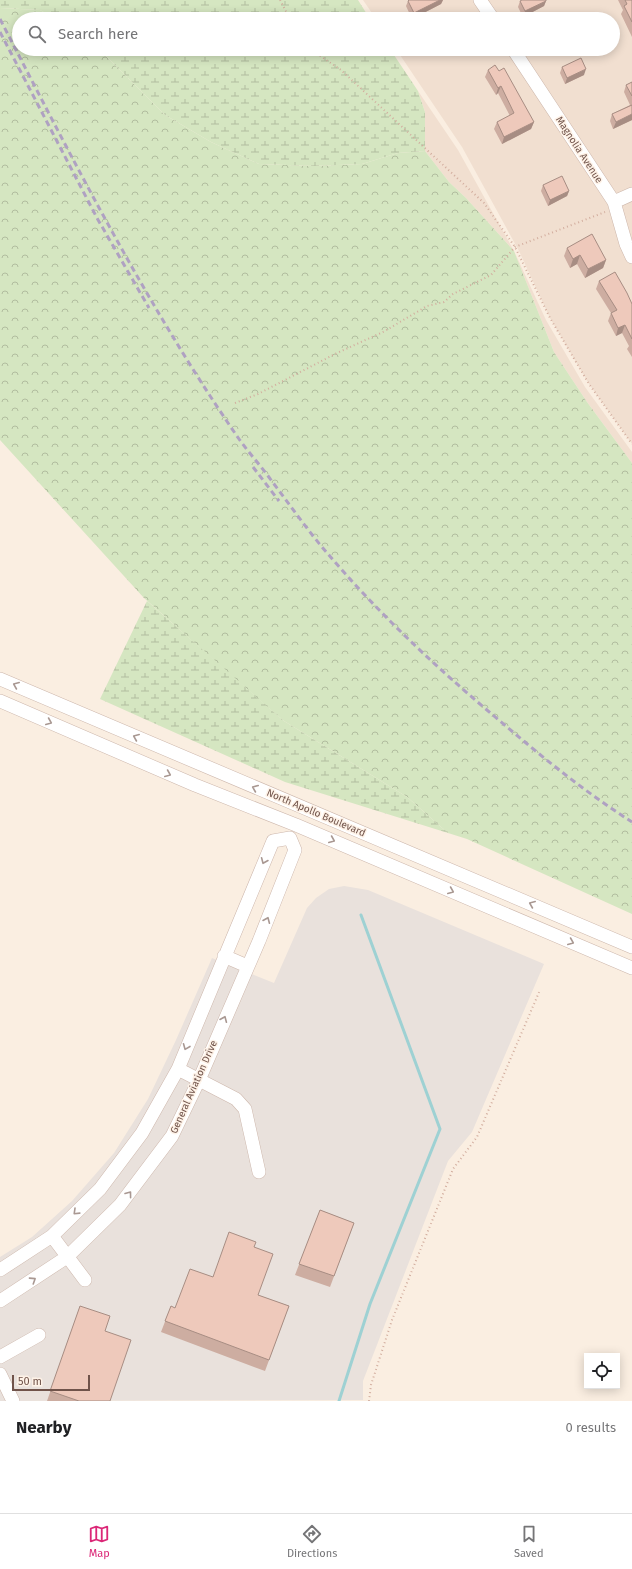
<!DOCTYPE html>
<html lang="en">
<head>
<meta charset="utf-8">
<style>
	body { margin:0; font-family:"Fira Sans",sans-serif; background:#f6f6f6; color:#202124 }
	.controls { position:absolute; right:12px; bottom:12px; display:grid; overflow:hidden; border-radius:0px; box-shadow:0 2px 10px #0003 }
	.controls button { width:36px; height:36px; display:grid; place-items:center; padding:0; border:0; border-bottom:1px solid #e0e0e0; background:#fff; color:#202124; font:20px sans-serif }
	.scale { position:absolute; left:12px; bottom:10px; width:78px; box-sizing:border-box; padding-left:4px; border:2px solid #70534a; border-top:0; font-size:11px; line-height:14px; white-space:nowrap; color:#70534a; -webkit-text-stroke:3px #fef2e7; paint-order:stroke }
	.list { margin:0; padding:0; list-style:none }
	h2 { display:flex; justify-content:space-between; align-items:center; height:52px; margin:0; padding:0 16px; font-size:17px }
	h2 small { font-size:13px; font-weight:400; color:#757577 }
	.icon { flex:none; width:22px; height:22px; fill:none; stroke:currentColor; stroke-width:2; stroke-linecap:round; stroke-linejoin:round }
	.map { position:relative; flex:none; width:632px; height:1401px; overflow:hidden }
	.search { position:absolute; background:#fff; box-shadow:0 2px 10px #0003; left:12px; right:12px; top:12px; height:44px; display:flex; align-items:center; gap:10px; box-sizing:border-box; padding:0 14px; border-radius:22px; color:#757577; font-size:15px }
	.sheet { height:112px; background:#fff }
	nav { display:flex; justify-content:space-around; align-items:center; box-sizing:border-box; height:56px; border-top:1px solid #e0e0e0; background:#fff; font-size:11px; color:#757577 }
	nav a { display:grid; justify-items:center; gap:2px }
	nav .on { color:#db2777 }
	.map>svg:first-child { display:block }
</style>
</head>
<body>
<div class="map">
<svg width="632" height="1401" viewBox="0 0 632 1401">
	<defs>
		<pattern id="forest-crowns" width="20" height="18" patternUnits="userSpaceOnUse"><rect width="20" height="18" fill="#d5e6c1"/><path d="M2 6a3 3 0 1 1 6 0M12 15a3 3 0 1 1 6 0" fill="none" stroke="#b1bd9f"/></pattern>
		<pattern id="wetland-marsh" width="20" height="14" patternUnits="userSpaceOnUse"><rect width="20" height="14" fill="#d5e6c1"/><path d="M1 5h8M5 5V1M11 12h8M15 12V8" fill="none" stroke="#b1bd9f"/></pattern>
	</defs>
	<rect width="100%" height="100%" fill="#faeee1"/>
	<path fill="#f1dfd0" d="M 363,0 L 632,0 L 632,444 L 589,384 L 550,318 L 519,251 L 462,147 L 396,49 L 613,49 L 613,19 L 376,19 Z
		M 418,91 L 458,150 L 514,251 L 546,320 L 585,387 L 632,452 L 632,463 L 587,402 L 554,352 L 514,251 L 466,198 L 449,182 L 425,151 L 425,112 Z"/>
	<path fill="#e9e1dc" d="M 344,886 L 368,890 L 544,964 L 472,1132 L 448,1161 L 363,1381 L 363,1400 L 0,1401 L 0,1257 L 32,1237 L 72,1201 L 114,1153 L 148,1099 L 176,1040 L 212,958 L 274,983 L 307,908 L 316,898 L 329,889 Z"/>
	<path fill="url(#forest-crowns)" d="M 0,8 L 40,10 L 56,19 L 19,19 L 19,49 L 99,49 L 165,115 L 211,142 L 259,164 L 314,166 L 362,164 L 398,153 L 425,151 L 449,182 L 466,198 L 514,251 L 554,352 L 587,402 L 632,463 L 632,914 L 467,839 L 448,833 L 407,797 L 284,721 L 226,671 L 144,598 L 0,440 Z"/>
	<path fill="url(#wetland-marsh)" d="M 0,0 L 358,0 L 370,19 L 56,19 L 40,10 L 0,8 Z
		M 99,49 L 390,49 L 418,91 L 425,112 L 425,151 L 398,153 L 362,164 L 314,166 L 259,164 L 211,142 L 165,115 Z
		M 147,601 L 284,721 L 407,797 L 448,833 L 285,782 L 100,699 Z"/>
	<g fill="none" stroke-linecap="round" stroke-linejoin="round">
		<path stroke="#9ed1d3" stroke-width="3" d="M 339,1401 L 370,1304 L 440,1129 L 361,915"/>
		<defs>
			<path id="minor" d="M 480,0 L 493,19
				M 513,49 L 614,202 L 626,244 L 632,257
				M 614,202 L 632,194
				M 0,679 L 632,947
				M 0,701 L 195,785 L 296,825 L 632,968
				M 224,956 L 247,966
				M 178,1069 L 236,1099 L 245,1109 L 259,1172
				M 52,1236 L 85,1280
				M 0,1270 L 52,1236 L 100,1189 L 142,1133 L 178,1069 L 273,841 L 290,838
				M 0,1301 L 67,1257 L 120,1205 L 172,1136 L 199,1080 L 259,941 L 295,850 L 290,838
				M 0,1357 L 39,1335
				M 0,1374 L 13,1401"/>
		</defs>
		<use href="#minor" stroke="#cdb7ac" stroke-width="14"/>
		<path stroke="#d2ad9e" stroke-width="2" stroke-dasharray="1 3" stroke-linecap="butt" d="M 280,0 L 290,19
			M 310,49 L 341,70 L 484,203 L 515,247 L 550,318 L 589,384 L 632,444
			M 235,403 L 258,394 L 335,354 L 383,332 L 427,306 L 444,302 L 453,294 L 491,275 L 515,247 L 605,212
			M 369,1401 L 371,1385 L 392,1320 L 453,1169 L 477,1137 L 540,990"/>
		<use href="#minor" stroke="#fff" stroke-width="13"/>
		<path stroke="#afa1c2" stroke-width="3" stroke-dasharray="6 4" stroke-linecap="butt" d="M 0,19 C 74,162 147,306 239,439 C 249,453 261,466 271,480 C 290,505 308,531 328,554 C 380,615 439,670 500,721 C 542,757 585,792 632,822
			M 0,32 L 97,218 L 149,308
			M 253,467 L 279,501"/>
	</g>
	<path fill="#cdada1" d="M 409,0 L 443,0 L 441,4 L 412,19 L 406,6 L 408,1 Z
		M 618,0 L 632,0 L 632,37 L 621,14 L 623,10 Z
		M 520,1 L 546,1 L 544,6 L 523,17 L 518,7 Z
		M 423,49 L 435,49 L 435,50 L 425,54 Z
		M 562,67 L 584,75 L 565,84 L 560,73 Z
		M 488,70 L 499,71 L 534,122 L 531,129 L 502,144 L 494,129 L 497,122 L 510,116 L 498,93 L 496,95 L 485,77 Z
		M 632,82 L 632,121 L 632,120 L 613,129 L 610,121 L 612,114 L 630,105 L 624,92 L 626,85 Z
		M 543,185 L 569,191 L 567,196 L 548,206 L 541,191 Z
		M 567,248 L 606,260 L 603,268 L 585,278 L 577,264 L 570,268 L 564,256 Z
		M 599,281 L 632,304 L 632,357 L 627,349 L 629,346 L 622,333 L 616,336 L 608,321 L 611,313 L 596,289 Z
		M 320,1210 L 354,1223 L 330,1287 L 295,1275 Z
		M 254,1247 L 258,1295 L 289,1306 L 265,1371 L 161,1332 L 171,1306 L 175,1308 L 213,1277 Z
		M 80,1306 L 105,1331 L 110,1401 L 47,1401 Z"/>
	<path fill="#a78d83" d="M 440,0 L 443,0 L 441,4 L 412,19 L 414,13 Z
		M 546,1 L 544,6 L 523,17 L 525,11 Z
		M 427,49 L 435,49 L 435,50 L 425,54 Z
		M 586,69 L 584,75 L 565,84 L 567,78 Z
		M 501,86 L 498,93 L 496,95 L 498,88 Z
		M 632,114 L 632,120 L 613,129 L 616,122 Z
		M 534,122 L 531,129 L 502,144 L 504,137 Z
		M 569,191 L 567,196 L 548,206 L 550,200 Z
		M 580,255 L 577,264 L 570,268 L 573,259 Z
		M 606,260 L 603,268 L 585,278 L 588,269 Z
		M 625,325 L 622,333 L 616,336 L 618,328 Z"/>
	<path fill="#eec9bb" stroke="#a78d83" d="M 409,0 L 440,0 L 414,13 L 408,1 Z
		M 522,0 L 546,0 L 546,1 L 525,11 L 520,1 Z
		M 625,0 L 632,0 L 632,22 L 624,6 L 627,4 Z
		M 581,58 L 586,69 L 567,78 L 562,67 Z
		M 495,65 L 499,71 L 504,68 L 534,122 L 504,137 L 497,122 L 514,113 L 501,86 L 498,88 L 488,70 Z
		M 632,82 L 632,96 L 626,85 Z
		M 632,105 L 632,114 L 616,122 L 612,114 Z
		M 562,176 L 569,191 L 550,200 L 543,185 Z
		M 592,234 L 606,260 L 588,269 L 580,255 L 573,259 L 567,248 Z
		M 615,272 L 627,293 L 632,304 L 632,339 L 625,325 L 618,328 L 611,313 L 617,310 L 599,281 Z
		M 320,1210 L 354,1223 L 334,1276 L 299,1264 Z
		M 229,1232 L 256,1242 L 254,1247 L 273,1254 L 258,1295 L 289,1306 L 269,1360 L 165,1321 L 171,1306 L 175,1308 L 190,1269 L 213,1277 Z
		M 80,1306 L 110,1316 L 105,1331 L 131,1340 L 110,1401 L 79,1401 L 50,1391 Z"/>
	<defs><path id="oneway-chevron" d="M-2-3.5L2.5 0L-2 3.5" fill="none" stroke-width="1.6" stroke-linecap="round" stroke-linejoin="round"/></defs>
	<g stroke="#a99892">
		<use href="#oneway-chevron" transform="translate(16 685) rotate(-157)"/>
		<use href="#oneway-chevron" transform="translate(49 722) rotate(23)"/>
		<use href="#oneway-chevron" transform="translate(136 737) rotate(-157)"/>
		<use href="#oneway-chevron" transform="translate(168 774) rotate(23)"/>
		<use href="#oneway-chevron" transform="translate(255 788) rotate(-157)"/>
		<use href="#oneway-chevron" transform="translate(332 840) rotate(23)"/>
		<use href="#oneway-chevron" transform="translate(264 861) rotate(113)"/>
		<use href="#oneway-chevron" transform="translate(451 891) rotate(23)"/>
		<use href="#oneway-chevron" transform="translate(532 904) rotate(-157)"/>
		<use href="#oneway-chevron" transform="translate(267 920) rotate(-67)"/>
		<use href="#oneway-chevron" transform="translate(571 942) rotate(23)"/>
		<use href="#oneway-chevron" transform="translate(224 1019) rotate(-67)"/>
		<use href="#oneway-chevron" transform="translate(186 1047) rotate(112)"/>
		<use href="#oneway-chevron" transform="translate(129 1194) rotate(-53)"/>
		<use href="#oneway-chevron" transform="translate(76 1212) rotate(136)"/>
		<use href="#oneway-chevron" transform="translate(33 1280) rotate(-33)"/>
	</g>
	<g text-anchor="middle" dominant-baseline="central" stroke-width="3" stroke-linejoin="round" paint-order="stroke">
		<g font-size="10" fill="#70534a" stroke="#fef2e7">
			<text transform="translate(579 150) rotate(57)">Magnolia Avenue</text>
			<text transform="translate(316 813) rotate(23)">North Apollo Boulevard</text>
			<text transform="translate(194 1087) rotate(-66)">General Aviation Drive</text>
		</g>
	</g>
</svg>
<div class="controls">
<button><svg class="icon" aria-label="locate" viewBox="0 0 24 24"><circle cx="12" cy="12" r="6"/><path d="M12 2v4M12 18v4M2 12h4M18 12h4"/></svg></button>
</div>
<div class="scale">50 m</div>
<div class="search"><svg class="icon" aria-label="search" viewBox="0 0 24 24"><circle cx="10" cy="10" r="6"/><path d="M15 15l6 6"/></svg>Search here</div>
</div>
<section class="sheet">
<h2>Nearby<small>0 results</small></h2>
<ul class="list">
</ul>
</section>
<nav>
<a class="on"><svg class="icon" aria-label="map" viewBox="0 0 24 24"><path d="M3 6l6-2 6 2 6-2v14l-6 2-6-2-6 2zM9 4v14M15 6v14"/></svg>Map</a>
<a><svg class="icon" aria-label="directions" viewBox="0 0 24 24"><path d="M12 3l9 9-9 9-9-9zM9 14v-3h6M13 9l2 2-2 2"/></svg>Directions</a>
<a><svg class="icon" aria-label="saved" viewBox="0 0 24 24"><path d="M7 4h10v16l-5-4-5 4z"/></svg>Saved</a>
</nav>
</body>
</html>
